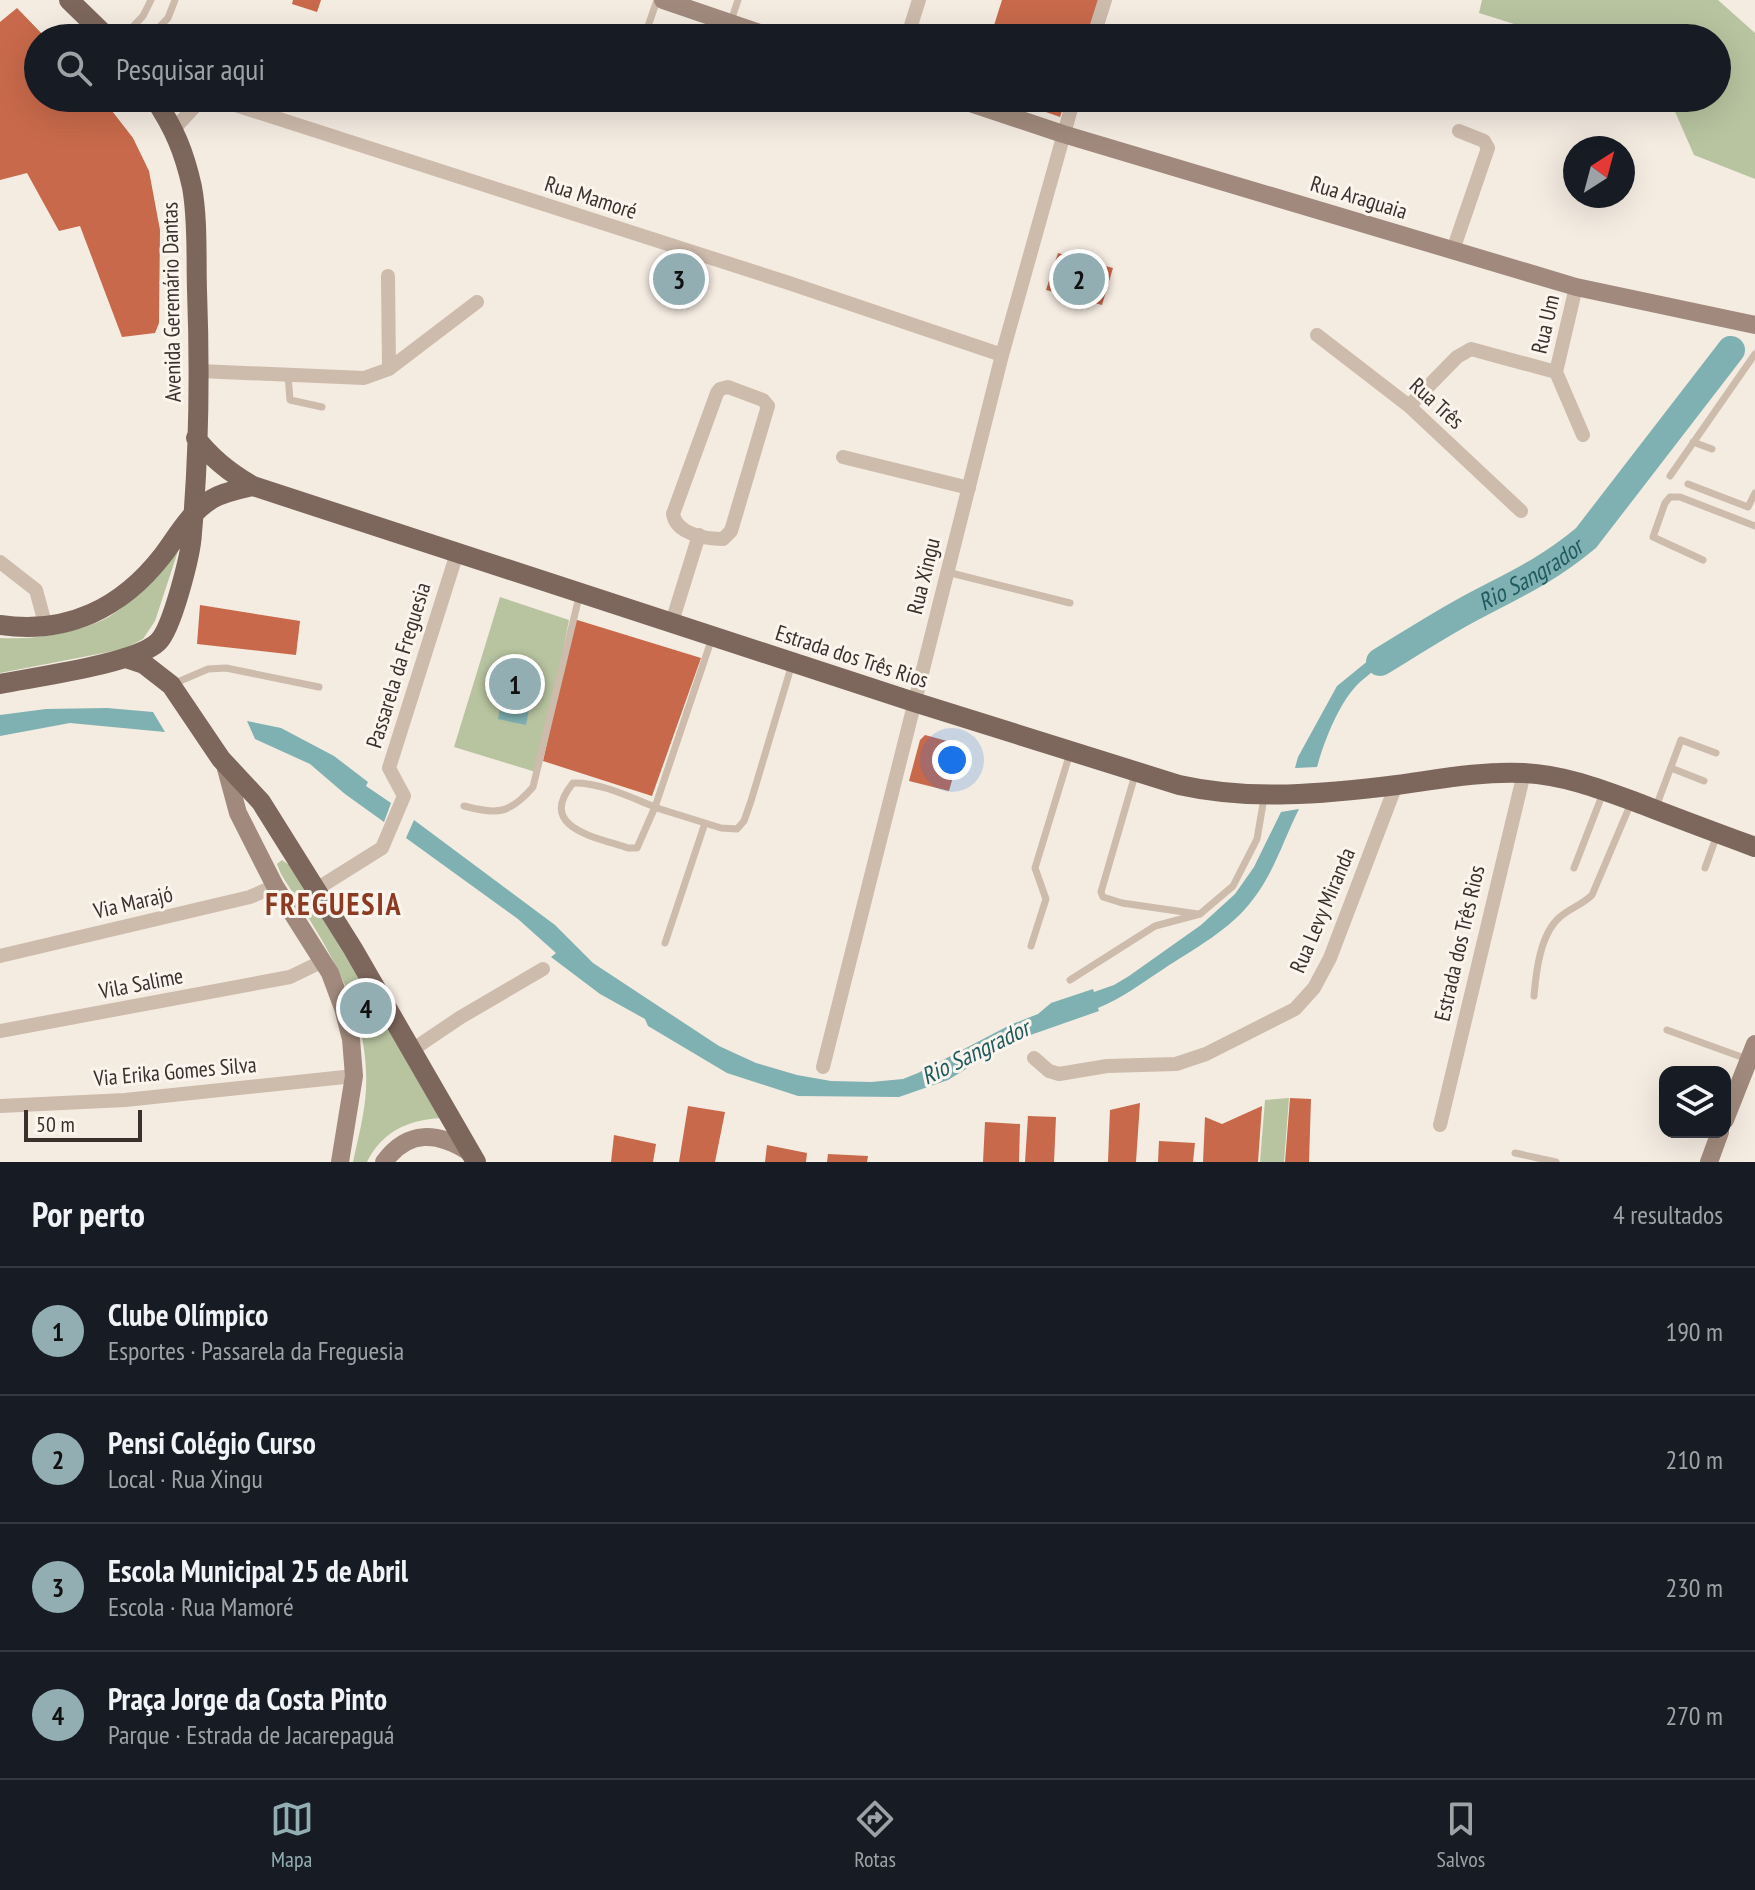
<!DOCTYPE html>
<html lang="pt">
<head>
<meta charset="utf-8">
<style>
	body { margin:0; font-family:"PT Sans Narrow",sans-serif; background:#20242c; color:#f1f3f6 }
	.controls { position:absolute; right:24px; bottom:24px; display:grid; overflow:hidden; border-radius:16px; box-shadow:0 8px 32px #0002 }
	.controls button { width:72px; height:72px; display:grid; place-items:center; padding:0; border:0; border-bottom:2px solid #363941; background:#171b24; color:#f1f3f6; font:40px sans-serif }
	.compass { position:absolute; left:1563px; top:136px; width:72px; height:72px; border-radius:50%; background:#171b24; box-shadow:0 8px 32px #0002; rotate:36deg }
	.scale { position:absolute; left:24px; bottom:20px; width:118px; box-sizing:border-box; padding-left:8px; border:4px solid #3b302b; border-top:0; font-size:22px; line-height:28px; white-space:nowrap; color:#3b302b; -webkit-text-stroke:6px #fbf5ee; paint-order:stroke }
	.you { position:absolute; left:952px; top:760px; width:28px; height:28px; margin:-20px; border:6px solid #fff; border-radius:50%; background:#1a73e8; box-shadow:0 0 0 12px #1a73e833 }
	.badge { display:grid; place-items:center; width:52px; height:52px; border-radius:50%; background:#92aeb2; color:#111; font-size:26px; font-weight:700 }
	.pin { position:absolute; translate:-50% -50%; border:4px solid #fff; box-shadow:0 2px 8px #0006 }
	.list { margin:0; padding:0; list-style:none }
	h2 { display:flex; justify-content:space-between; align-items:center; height:104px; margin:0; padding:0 32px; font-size:34px }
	h2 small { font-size:26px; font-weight:400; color:#9ea1a6 }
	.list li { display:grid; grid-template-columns:52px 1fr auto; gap:24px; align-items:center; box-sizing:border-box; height:128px; padding:0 32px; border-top:2px solid #363941 }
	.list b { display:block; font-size:30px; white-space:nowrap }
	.list p { margin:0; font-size:26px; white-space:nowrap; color:#9ea1a6 }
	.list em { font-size:26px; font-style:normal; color:#9ea1a6 }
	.icon { flex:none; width:44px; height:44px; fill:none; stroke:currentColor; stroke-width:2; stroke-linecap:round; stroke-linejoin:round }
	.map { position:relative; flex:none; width:1755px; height:1162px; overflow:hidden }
	.search { position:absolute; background:#171b24; box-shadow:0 8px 32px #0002; left:24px; right:24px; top:24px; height:88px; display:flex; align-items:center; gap:20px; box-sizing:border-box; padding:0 28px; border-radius:44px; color:#9ea1a6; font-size:30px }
	.sheet { height:616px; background:#171b24 }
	nav { display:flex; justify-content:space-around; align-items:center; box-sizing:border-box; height:112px; border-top:2px solid #363941; background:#171b24; font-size:22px; color:#9ea1a6 }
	nav a { display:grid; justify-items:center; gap:4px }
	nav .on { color:#92aeb2 }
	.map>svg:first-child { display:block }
</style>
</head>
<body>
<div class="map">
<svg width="1755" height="1162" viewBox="0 0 1755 1162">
	<rect width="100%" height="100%" fill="#f4ebe1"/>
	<path fill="#b8c4a0" d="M 1482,0 L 1718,0 L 1755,33 L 1755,179 L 1694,155 L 1669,98 L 1717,98 L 1717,38 L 1558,38 L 1479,13 Z
		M 179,548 L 155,621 L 143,639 L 124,649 L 0,673 L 0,638 C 35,640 91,632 119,610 C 142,593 160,569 179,548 Z
		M 500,597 L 569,620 L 539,773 L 454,747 Z
		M 282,860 L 289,865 L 436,1102 L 441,1118 C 407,1120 382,1132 367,1162 L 353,1162 C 358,1138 365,1113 366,1089 C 370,1006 322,940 281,874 L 277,864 Z
		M 1289,1098 L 1284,1162 L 1260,1162 L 1265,1100 Z"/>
	<path fill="#7fb0b2" d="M 1411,643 C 1394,656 1376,668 1360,682 C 1339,702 1325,739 1317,767 L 1295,768 L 1298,757 L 1337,686 L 1369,660 Z
		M 509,663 L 537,669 L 526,725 L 498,719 Z
		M 107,708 L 153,712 L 165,732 L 70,723 L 0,736 L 0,715 L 46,709 Z
		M 247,721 L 281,728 L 334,756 L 368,782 L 366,786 L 391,803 L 384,822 L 345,794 L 310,764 L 255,739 Z
		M 1299,809 C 1284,839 1274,872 1254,898 C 1231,930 1193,949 1162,970 C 1140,984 1123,998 1098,1008 L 1099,1011 L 1019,1039 L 1000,1048 L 948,1080 L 899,1097 L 798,1096 L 727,1073 L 648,1026 L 645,1019 L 600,994 L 551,957 L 556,953 L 518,919 L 406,838 L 414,820 L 555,925 L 593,963 L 719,1046 L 756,1063 L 797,1075 L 831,1081 L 871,1082 L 903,1079 L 918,1073 L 1010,1025 L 1038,1014 L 1051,1003 L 1093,989 L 1094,992 L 1114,985 L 1129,976 L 1201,925 L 1235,894 L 1254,867 L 1281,812 Z"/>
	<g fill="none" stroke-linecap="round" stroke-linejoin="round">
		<path stroke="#7fb0b2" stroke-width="28" id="s1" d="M 1380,662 C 1408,645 1436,627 1465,611 C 1511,586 1544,573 1586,538 L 1731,350"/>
	</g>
	<path fill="#c8694b" d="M 293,0 L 321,0 L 317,12 L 292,4 Z
		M 1002,0 L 1100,0 L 1087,38 L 990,38 Z
		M 17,8 L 46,38 L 38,38 L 38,98 L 102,98 L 133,138 L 149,171 L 160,230 L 159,323 L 155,333 L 122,337 L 80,226 L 59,231 L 27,173 L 0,180 L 0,22 Z
		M 1006,98 L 1066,98 L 1060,117 Z
		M 1058,253 L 1113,268 L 1102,305 L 1046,290 Z
		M 200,605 L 300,621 L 296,655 L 197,644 Z
		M 574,619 L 701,658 L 652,796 L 543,761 Z
		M 925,735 L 962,745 L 949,791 L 909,781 L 920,740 Z
		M 1290,1098 L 1311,1099 L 1309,1162 L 1285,1162 Z
		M 1140,1103 L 1136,1162 L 1108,1162 L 1110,1110 Z
		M 688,1106 L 725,1112 L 715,1162 L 679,1162 Z
		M 1262,1106 L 1258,1162 L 1203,1162 L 1205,1117 L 1222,1124 Z
		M 1028,1116 L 1056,1117 L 1054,1162 L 1025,1162 Z
		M 985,1122 L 1020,1124 L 1019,1162 L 983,1162 Z
		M 614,1135 L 656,1144 L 653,1162 L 611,1162 Z
		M 1159,1141 L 1195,1143 L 1193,1162 L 1158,1162 Z
		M 767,1145 L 807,1153 L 806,1162 L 765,1162 Z
		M 828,1154 L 868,1156 L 867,1162 L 827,1162 Z"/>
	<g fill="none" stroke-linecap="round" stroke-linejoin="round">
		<path stroke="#cdbbac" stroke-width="7" d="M 731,21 L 738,0
			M 122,38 L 143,16 L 151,0
			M 149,38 L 168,18 L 175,0
			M 644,38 L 657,0
			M 288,375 L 290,400 L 322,407
			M 1693,442 L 1712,449
			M 1670,476 L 1755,354
			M 1688,484 L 1748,507 L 1755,493
			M 1703,560 L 1653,537 L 1665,503 L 1670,497 L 1680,497 L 1755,526
			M 947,572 L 1070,603
			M 712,638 L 655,807 L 637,848 L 628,848 C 596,837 536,828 573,783 C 601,782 634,799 660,809 L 721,828 L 737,829 L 744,821 L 751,801 L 792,664
			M 173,684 L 208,669 L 226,668 L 319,687
			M 1671,768 L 1704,781
			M 1135,775 L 1101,892 L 1103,897 L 1122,903 L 1198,914
			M 464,806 C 497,815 510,814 533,787 L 579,597
			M 1656,807 L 1681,740 L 1716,753
			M 1574,868 L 1603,793
			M 1705,868 L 1717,835
			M 665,943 L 705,823
			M 1031,946 L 1046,899 L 1035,868 L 1070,753
			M 1070,980 L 1155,926 L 1200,914 L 1233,886 L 1257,839 L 1264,798
			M 1534,996 C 1536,972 1540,934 1560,917 C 1570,908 1582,905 1592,895 L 1631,803
			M 1667,1030 L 1747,1059
			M 1515,1153 L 1556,1162"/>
		<path stroke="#cdbbac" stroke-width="14" d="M 907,38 L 919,0
			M 1093,38 L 1105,0
			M 174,129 L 198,103 L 220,100 L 789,283 L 1002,355
			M 1453,250 L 1488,148 L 1484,141 L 1459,131
			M 388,276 L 389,369
			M 1317,335 L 1409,406 L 1521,511
			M 200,371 L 364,378 L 389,369 L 477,302
			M 1556,372 L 1576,287
			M 728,387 L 763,400 L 768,406 L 731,531 L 723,539 C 706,539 676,534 673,514 L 717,393 L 720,389 Z
			M 1409,406 L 1457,357 L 1471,349 L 1556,372 L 1583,435
			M 843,457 L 969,488
			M 0,562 L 36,590 L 46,627
			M 672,622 L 699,535
			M 315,890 L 382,848 L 404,796 L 389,768 L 457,553
			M 0,956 L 250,897 L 275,886
			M 0,1031 L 290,977 L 323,961
			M 412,1050 L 461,1017 L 543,969
			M 1034,1058 L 1049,1071 L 1059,1074 L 1107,1066 L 1176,1064 L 1206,1054 L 1295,1009 L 1314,988 L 1330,958 L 1396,785
			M 823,1067 L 1002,355 L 1074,98
			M 0,1106 L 125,1100 L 354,1076
			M 1440,1125 L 1524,773"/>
		<path stroke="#a18a7d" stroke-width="18" d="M 663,0 L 774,38
			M 955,98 L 1063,134 L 1576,287 L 1755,325
			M 225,765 L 238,813 L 275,886 L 330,973 L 343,1008 L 351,1039 L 354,1076 L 340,1162
			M 1725,1120 L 1755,1044
			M 384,1162 C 408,1129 438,1132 469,1152
			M 1709,1162 L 1720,1132"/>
		<path stroke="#7d675c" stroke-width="20" d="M 69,0 L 108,38
			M 196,438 C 212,459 230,473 253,486 L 914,702 L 1179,785 C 1250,801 1325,794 1397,785 C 1440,779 1481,771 1524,773 C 1565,775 1603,790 1641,804 C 1679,819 1717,833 1755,847
			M 0,625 C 67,635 122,608 163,555 C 178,535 190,512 212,499 C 224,492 240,489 253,486
			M 126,658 L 144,664 L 171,685 L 221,759 L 261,802 L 353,949 L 476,1162
			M 0,684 C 34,677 135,664 158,642 C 172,629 191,554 192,533 C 199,453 200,371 197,290 C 196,256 198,220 192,187 C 184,151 174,128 154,98"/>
	</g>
	<g text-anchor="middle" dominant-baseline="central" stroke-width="6" stroke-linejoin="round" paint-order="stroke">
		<g font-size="22" fill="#3b302b" stroke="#fbf5ee">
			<text transform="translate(591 197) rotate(18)">Rua Mamoré</text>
			<text transform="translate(1359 197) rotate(17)">Rua Araguaia</text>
			<text transform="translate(171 302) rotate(-91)">Avenida Geremário Dantas</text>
			<text transform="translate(1545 324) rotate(-77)">Rua Um</text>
			<text transform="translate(1437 403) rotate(42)">Rua Três</text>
			<text transform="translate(923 576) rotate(-76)">Rua Xingu</text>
			<text transform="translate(852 656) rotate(18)">Estrada dos Três Rios</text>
			<text transform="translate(398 665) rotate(-73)">Passarela da Freguesia</text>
			<text transform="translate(133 902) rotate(-13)">Via Marajó</text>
			<text transform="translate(1322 910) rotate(-67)">Rua Levy Miranda</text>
			<text transform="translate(1459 943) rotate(-77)">Estrada dos Três Rios</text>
			<text transform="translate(141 983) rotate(-11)">Vila Salime</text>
			<text transform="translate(175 1071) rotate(-5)">Via Erika Gomes Silva</text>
		</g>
		<g font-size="24" font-style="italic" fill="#1f5a5e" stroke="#fbf5ee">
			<text stroke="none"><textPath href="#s1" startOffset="174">Rio Sangrador</textPath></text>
			<text transform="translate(975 1052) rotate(-26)">Rio Sangrador</text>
		</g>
		<g font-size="30" font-weight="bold" letter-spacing="2" fill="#8c3b22" stroke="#fbf5ee">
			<text x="334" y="903">FREGUESIA</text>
		</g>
	</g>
</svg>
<div class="controls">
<button><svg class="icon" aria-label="layers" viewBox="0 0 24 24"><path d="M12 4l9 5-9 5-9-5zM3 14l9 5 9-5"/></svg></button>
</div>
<svg class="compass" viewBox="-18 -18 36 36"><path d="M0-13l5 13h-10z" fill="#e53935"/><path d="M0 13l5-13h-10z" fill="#9ea1a6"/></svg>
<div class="scale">50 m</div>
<div class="you"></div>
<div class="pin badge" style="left:515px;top:684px">1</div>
<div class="pin badge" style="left:1079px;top:279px">2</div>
<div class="pin badge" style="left:679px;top:279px">3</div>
<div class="pin badge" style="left:366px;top:1008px">4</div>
<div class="search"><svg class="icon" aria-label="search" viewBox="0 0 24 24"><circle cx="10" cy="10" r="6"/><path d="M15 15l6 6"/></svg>Pesquisar aqui</div>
</div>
<section class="sheet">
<h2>Por perto<small>4 resultados</small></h2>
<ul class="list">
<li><span class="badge">1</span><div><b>Clube Olímpico</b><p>Esportes · Passarela da Freguesia</p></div><em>190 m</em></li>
<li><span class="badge">2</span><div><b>Pensi Colégio Curso</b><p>Local · Rua Xingu</p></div><em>210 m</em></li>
<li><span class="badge">3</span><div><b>Escola Municipal 25 de Abril</b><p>Escola · Rua Mamoré</p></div><em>230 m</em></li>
<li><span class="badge">4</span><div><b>Praça Jorge da Costa Pinto</b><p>Parque · Estrada de Jacarepaguá</p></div><em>270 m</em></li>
</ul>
</section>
<nav>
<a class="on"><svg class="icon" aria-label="map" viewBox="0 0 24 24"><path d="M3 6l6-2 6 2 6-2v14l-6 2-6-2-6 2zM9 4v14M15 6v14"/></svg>Mapa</a>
<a><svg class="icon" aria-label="directions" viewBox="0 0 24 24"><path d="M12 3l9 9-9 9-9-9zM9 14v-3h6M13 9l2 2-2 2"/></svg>Rotas</a>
<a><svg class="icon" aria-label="saved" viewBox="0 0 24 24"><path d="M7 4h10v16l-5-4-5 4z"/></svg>Salvos</a>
</nav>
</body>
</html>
